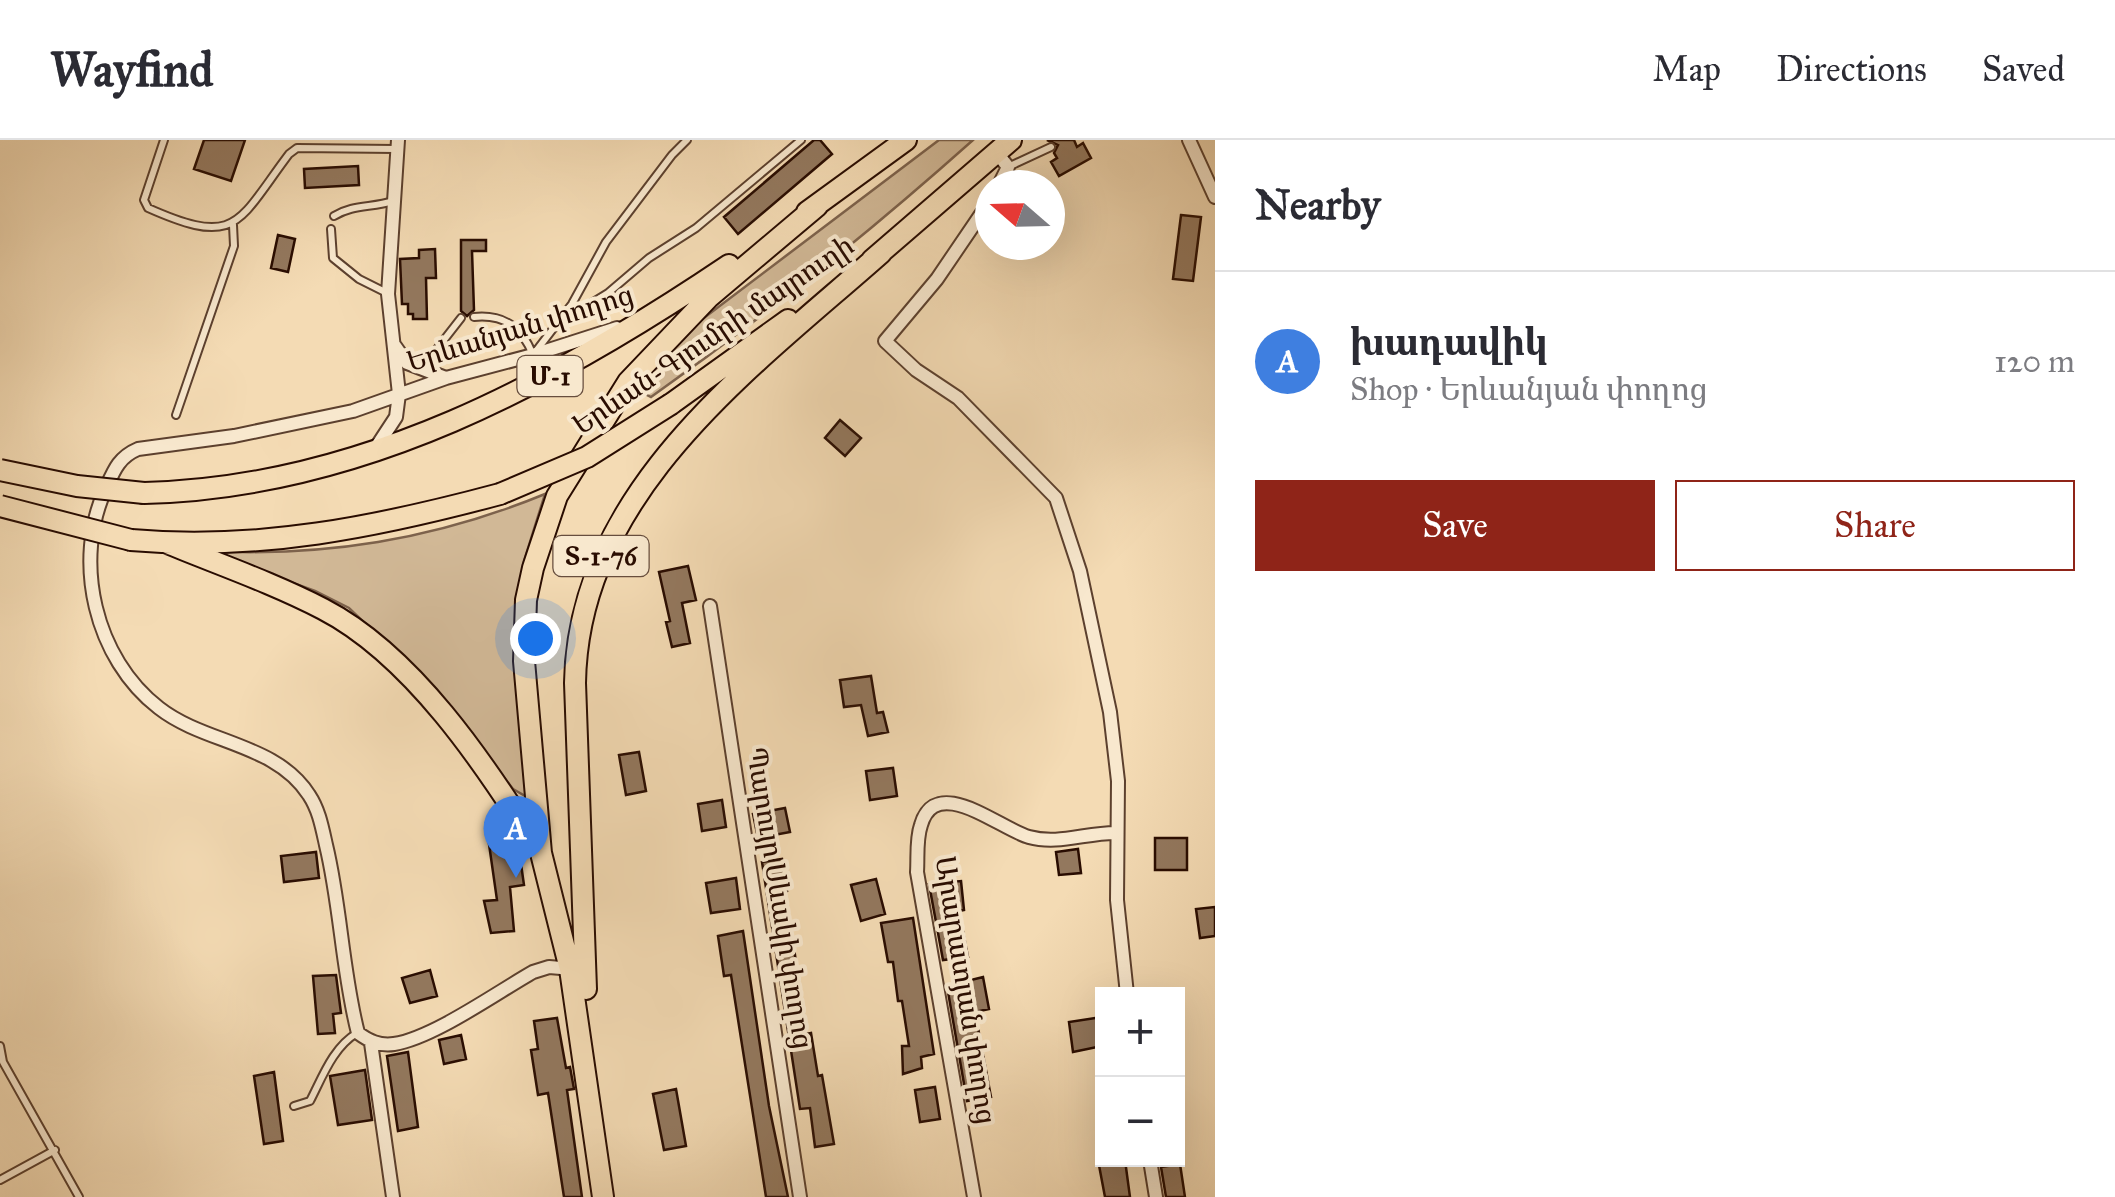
<!DOCTYPE html>
<html lang="en">
<head>
<meta charset="utf-8">
<style>
	body { margin:0; font-family:"IM FELL Great Primer","Noto Serif Armenian",serif; background:#f2f2f3; color:#2b2b33 }
	.controls { position:absolute; right:30px; bottom:30px; display:grid; overflow:hidden; border-radius:0px; box-shadow:0 10px 40px #0002 }
	.controls button { width:90px; height:90px; display:grid; place-items:center; padding:0; border:0; border-bottom:2px solid #e1e1e2; background:#fff; color:#2b2b33; font:50px sans-serif }
	.compass { position:absolute; left:975px; top:30px; width:90px; height:90px; border-radius:50%; background:#fff; box-shadow:0 10px 40px #0002; rotate:290deg }
	.you { position:absolute; left:535px; top:498px; width:35px; height:35px; margin:-25px; border:8px solid #fff; border-radius:50%; background:#1a73e8; box-shadow:0 0 0 15px #1a73e833 }
	.badge { display:grid; place-items:center; width:65px; height:65px; border-radius:50%; background:#8f2418; color:#fff; font-size:32px; font-weight:700 }
	.pin { position:absolute; translate:-50% -82px; filter:drop-shadow(0 2px 5px #0008) }
	.pin::after { content:''; position:absolute; top:52px; width:35px; height:30px; background:inherit; clip-path:polygon(0 0,100% 0,50% 100%) }
	.list { margin:0; padding:0; list-style:none }
	h2 { display:flex; justify-content:space-between; align-items:center; height:130px; margin:0; padding:0 40px; font-size:42px }
	h2 small { font-size:32px; font-weight:400; color:#7c7c81 }
	.list li { display:grid; grid-template-columns:65px 1fr auto; gap:30px; align-items:center; box-sizing:border-box; height:180px; padding:0 40px; border-top:2px solid #e1e1e2 }
	.list b { display:block; font-size:38px; white-space:nowrap }
	.list p { margin:0; font-size:32px; white-space:nowrap; color:#7c7c81 }
	.list em { font-size:32px; font-style:normal; color:#7c7c81 }
	.actions { display:flex; gap:20px; padding:30px 40px }
	.actions a { flex:1; padding:22px 0; border:2px solid #8f2418; border-radius:0px; text-align:center; font-size:35px; color:#8f2418 }
	.actions .main { background:#8f2418; color:#fff }
	.map { position:relative; flex:none; width:1215px; height:1057px; overflow:hidden }
	header { display:flex; align-items:center; gap:60px; box-sizing:border-box; height:140px; padding:0 50px; background:#fff; border-bottom:2px solid #e1e1e2 }
	header strong { font-size:48px }
	nav { display:flex; gap:55px; margin-inline-start:auto; font-size:35px }
	main { display:flex }
	aside { flex:1; background:#fff }
	.map>svg:first-child { display:block }
</style>
</head>
<body>
<header>
<strong>Wayfind</strong>
<nav><a>Map</a><a>Directions</a><a>Saved</a></nav>
</header>
<main>
<div class="map">
<svg width="1215" height="1057" viewBox="0 0 1215 1057">
	<rect width="100%" height="100%" fill="#f4dbb4"/>
	<filter id="stains"><feTurbulence type="fractalNoise" baseFrequency=".002" numOctaves="4"/><feColorMatrix values="0 0 0 0 .2 0 0 0 0 .09 0 0 0 0 .02 0 0 0 .5 -.17"/></filter>
	<radialGradient id="worn" r=".72"><stop offset=".6" stop-color="#630" stop-opacity="0"/><stop offset="1" stop-color="#630" stop-opacity=".3"/></radialGradient>
	<path fill="#d1b896" stroke="#7d624c" stroke-width="2.5" d="M 939,0 L 973,0 C 871,91 763,178 651,257 L 641,252 L 640,243 L 684,193 Z
		M 545,354 L 524,421 L 514,491 L 527,657 L 513,649 L 438,553 L 349,468 L 315,451 L 205,411 C 325,417 433,400 545,354 Z"/>
	<path fill="#93785e" stroke="#290c01" stroke-width="2.5" d="M 204,0 L 245,0 L 231,41 L 194,29 Z
		M 814,0 L 820,0 L 832,14 L 738,94 L 724,77 Z
		M 1047,0 L 1074,0 L 1077,7 L 1083,3 L 1091,18 L 1059,36 L 1051,22 L 1057,18 L 1054,13 L 1058,5 Z
		M 358,26 L 359,45 L 305,48 L 304,29 Z
		M 1181,75 L 1201,77 L 1193,141 L 1173,139 Z
		M 278,95 L 295,99 L 288,132 L 271,128 Z
		M 461,100 L 486,100 L 486,111 L 472,111 L 474,170 L 467,176 L 461,171 Z
		M 435,109 L 436,138 L 426,138 L 427,179 L 413,179 L 413,174 L 408,174 L 408,164 L 402,164 L 400,119 L 419,118 L 419,110 Z
		M 840,280 L 861,298 L 845,316 L 825,298 Z
		M 688,426 L 696,460 L 682,463 L 690,503 L 672,507 L 666,482 L 670,481 L 659,432 Z
		M 871,536 L 877,573 L 883,572 L 888,592 L 868,596 L 861,565 L 844,567 L 840,540 Z
		M 639,612 L 646,651 L 626,655 L 619,615 Z
		M 893,628 L 897,656 L 870,660 L 866,631 Z
		M 722,660 L 726,687 L 702,691 L 698,664 Z
		M 785,668 L 790,692 L 758,698 L 753,674 Z
		M 504,680 L 518,703 L 524,745 L 510,747 L 514,791 L 491,793 L 484,761 L 497,760 L 486,683 Z
		M 1155,698 L 1187,698 L 1187,730 L 1155,730 Z
		M 1078,709 L 1081,733 L 1059,735 L 1056,712 Z
		M 316,712 L 319,738 L 284,742 L 281,716 Z
		M 782,719 L 787,751 L 783,752 L 791,809 L 794,808 L 806,894 L 811,893 L 818,936 L 822,935 L 834,1004 L 815,1007 L 810,968 L 800,969 L 762,722 Z
		M 736,738 L 740,769 L 711,773 L 706,743 Z
		M 876,739 L 885,774 L 861,781 L 851,745 Z
		M 961,741 L 964,770 L 959,771 L 968,817 L 943,820 L 929,744 Z
		M 1215,767 L 1215,796 L 1200,798 L 1196,769 Z
		M 913,778 L 934,914 L 921,917 L 922,928 L 903,934 L 902,906 L 909,906 L 902,861 L 898,861 L 893,822 L 888,822 L 881,783 Z
		M 743,791 L 769,966 L 788,1057 L 766,1057 L 731,835 L 724,836 L 718,796 Z
		M 430,830 L 437,856 L 410,863 L 402,838 Z
		M 336,835 L 341,873 L 333,874 L 335,893 L 318,894 L 313,836 Z
		M 983,837 L 989,869 L 975,872 L 991,957 L 967,961 L 947,846 Z
		M 1102,877 L 1102,906 L 1073,912 L 1069,882 Z
		M 557,878 L 566,928 L 570,927 L 574,949 L 567,950 L 582,1057 L 564,1057 L 548,953 L 538,955 L 531,910 L 538,909 L 534,881 Z
		M 461,895 L 466,919 L 444,924 L 439,900 Z
		M 408,912 L 418,987 L 398,991 L 387,916 Z
		M 365,930 L 372,980 L 338,985 L 330,936 Z
		M 274,932 L 283,1001 L 264,1004 L 254,936 Z
		M 935,947 L 940,979 L 920,982 L 915,950 Z
		M 676,949 L 686,1006 L 664,1010 L 653,954 Z
		M 1098,1020 L 1125,1020 L 1130,1057 L 1105,1057 Z
		M 1180,1024 L 1185,1057 L 1166,1057 L 1161,1027 Z"/>
	<g fill="none" stroke-linecap="round" stroke-linejoin="round">
		<defs>
			<path id="service" d="M 164,0 L 144,60 L 148,68 C 238,108 237,83 289,14 L 297,8 L 396,9
				M 1008,27 L 1051,7
				M 334,76 C 353,64 372,68 393,61
				M 331,89 L 333,118 L 359,139 L 387,153
				M 572,164 L 582,169 L 608,153 L 649,118 L 696,88 L 801,0
				M 474,177 C 504,174 522,187 533,215 L 572,164 L 606,102 L 672,15 L 687,0
				M 422,228 L 461,178
				M 176,275 L 234,106 L 233,85
				M 0,906 L 3,922 L 79,1057
				M 294,966 L 310,961 C 322,938 333,907 357,893
				M 0,1040 L 55,1010"/>
			<path id="minor" d="M 1189,0 L 1215,57
				M 997,13 L 1008,27 L 999,45
				M 990,61 L 937,139 L 885,201 L 916,230 L 958,258 L 1056,358 L 1080,431 L 1110,572 L 1118,641 L 1117,760 L 1127,854
				M 395,206 L 407,223 L 446,238
				M 377,306 L 396,277 L 399,254 L 388,154 L 398,0
				M 710,466 L 800,1057
				M 573,829 L 549,827 L 533,832 C 496,853 433,898 394,904 C 379,906 369,901 358,893 C 342,831 341,767 326,705 C 322,687 319,670 309,655 C 276,603 205,604 159,568 C 95,519 72,421 106,348 C 114,330 119,317 138,309 L 234,296 L 353,271 L 446,238 L 533,215 L 617,188
				M 371,903 L 393,1057
				M 1150,1020 L 1156,1057
				M 974,1057 L 917,732 C 918,717 916,699 921,685 C 936,633 1000,689 1029,697 C 1058,705 1085,693 1115,693"/>
			<path id="trunk" d="M 807,72 L 906,0
				M 872,120 L 1011,0
				M 671,264 L 788,180
				M 144,353 C 361,348 554,243 729,125
				M 131,400 C 259,411 377,387 500,354
				M 167,403 C 218,424 273,443 323,469 C 412,515 485,624 537,707
				M 586,849 L 575,543 C 578,351 750,229 881,113
				M 603,1057 L 570,829 L 541,713 L 524,521 L 526,460 L 533,428 L 557,356 L 628,242 L 709,157 L 817,66"/>
		</defs>
		<use href="#service" stroke="#5c402e" stroke-width="10"/>
		<use href="#minor" stroke="#5c402e" stroke-width="16"/>
		<use href="#trunk" stroke="#290c01" stroke-width="24"/>
		<use href="#service" stroke="#f8e8ce" stroke-width="6"/>
		<use href="#minor" stroke="#f8e8ce" stroke-width="12"/>
		<use href="#trunk" stroke="#f4dbb4" stroke-width="20"/>
		<defs>
			<path id="trunk-bridge" d="M 0,330 L 77,346 L 144,353
				M 500,354 L 587,317 L 671,264
				M 0,366 L 131,400"/>
		</defs>
		<use href="#trunk-bridge" stroke="#290c01" stroke-width="24" stroke-linecap="butt"/>
		<use href="#trunk-bridge" stroke="#f4dbb4" stroke-width="20"/>
	</g>
	<g text-anchor="middle" dominant-baseline="central" stroke-width="8" stroke-linejoin="round" paint-order="stroke">
		<g fill="#f8e8ce" stroke="#674e3e" stroke-width="2.5">
			<rect x="517.5" y="216" width="65" height="40" rx="8"/>
			<rect x="553.5" y="396" width="95" height="40" rx="8"/>
		</g>
		<g font-size="25" font-weight="bold" fill="#290c01">
			<text x="550" y="236">Մ-1</text>
			<text x="601" y="416">Տ-1-76</text>
		</g>
		<g font-size="28" fill="#290c01" stroke="#f8e8ce">
			<text transform="translate(520 188) rotate(-17)">Երևանյան փողոց</text>
			<text transform="translate(713 195) rotate(-34)">Երևան-Գյումրի մայրուղի</text>
			<text transform="translate(780 758) rotate(81)">Պարույր Սևակի փողոց</text>
			<text transform="translate(966 850) rotate(81)">Արարատյան փողոց</text>
		</g>
	</g>
	<rect width="100%" height="100%" filter="url(#stains)"/>
	<rect width="100%" height="100%" fill="url(#worn)"/>
</svg>
<div class="controls">
<button>+</button>
<button>−</button>
</div>
<svg class="compass" viewBox="-18 -18 36 36"><path d="M0-13l5 13h-10z" fill="#e53935"/><path d="M0 13l5-13h-10z" fill="#7c7c81"/></svg>
<div class="you"></div>
<div class="pin badge" style="left:516px;top:738px;background:#3f7fe0">A</div>
</div>
<aside>
<h2>Nearby<small></small></h2>
<ul class="list">
<li><span class="badge" style="background:#3f7fe0">A</span><div><b>խադավիկ</b><p>Shop · Երևանյան փողոց</p></div><em>120 m</em></li>
</ul>
<div class="actions"><a class="main">Save</a><a>Share</a></div>
</aside>
</main>
</body>
</html>
